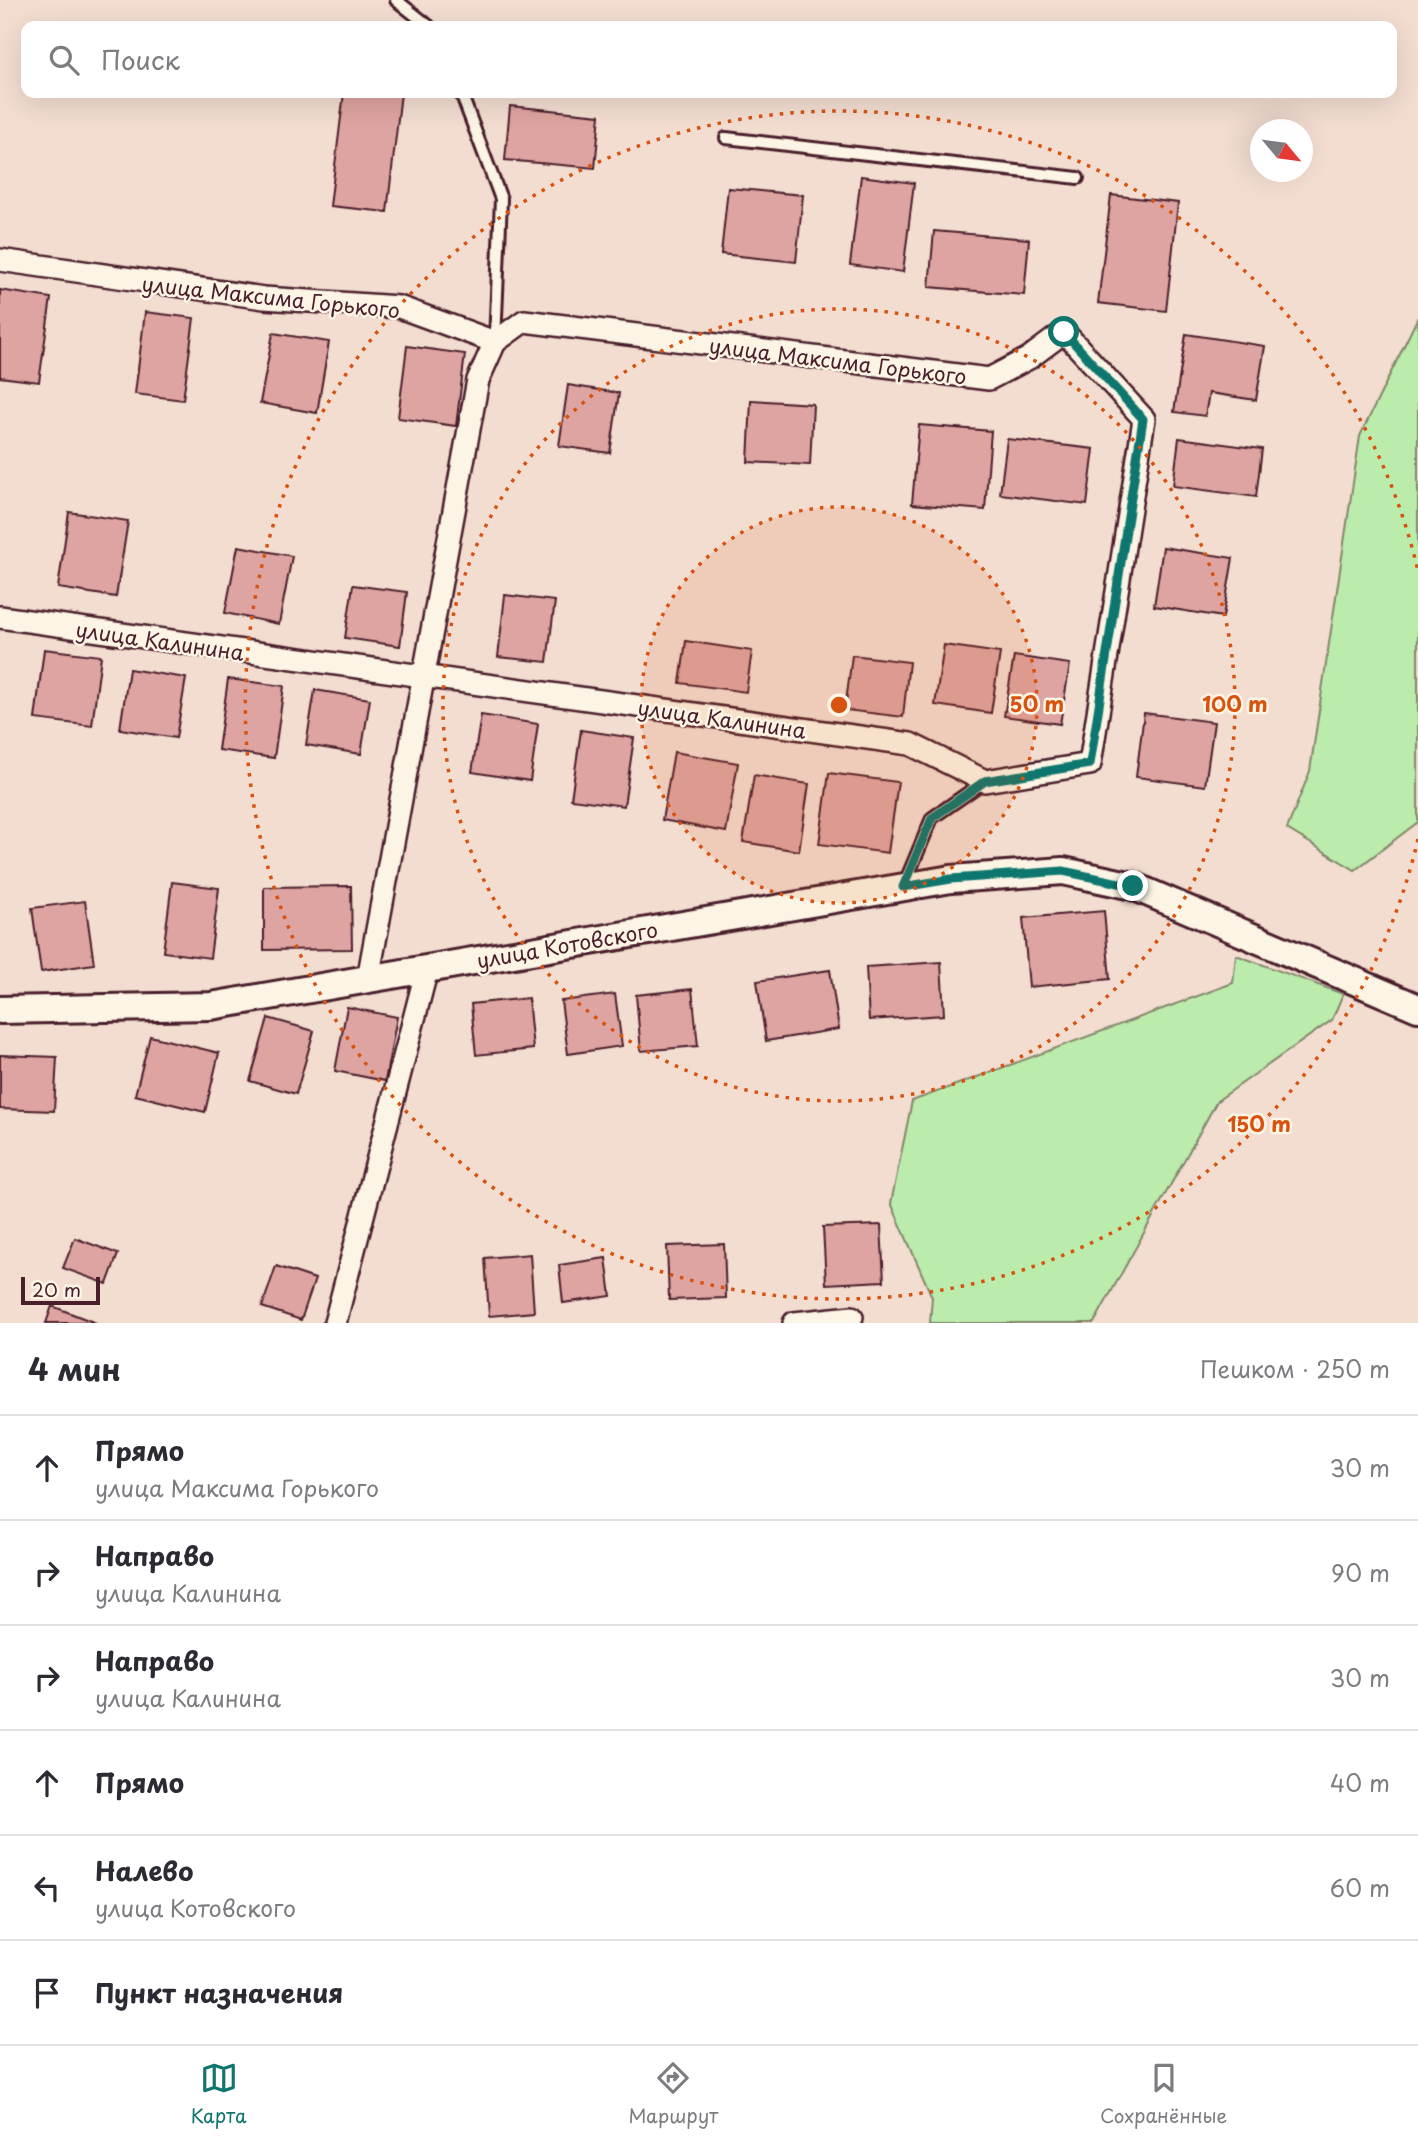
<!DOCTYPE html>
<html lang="ru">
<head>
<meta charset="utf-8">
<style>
	body { margin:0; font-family:"Playpen Sans",sans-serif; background:#f7f7f7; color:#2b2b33 }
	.compass { position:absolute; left:1250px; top:119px; width:63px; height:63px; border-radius:50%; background:#fff; box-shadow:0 7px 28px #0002; rotate:119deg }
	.scale { position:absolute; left:21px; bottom:18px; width:79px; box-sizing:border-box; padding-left:7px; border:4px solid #4a1f2b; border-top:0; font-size:19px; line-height:24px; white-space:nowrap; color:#4a1f2b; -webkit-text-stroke:5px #fcf5e5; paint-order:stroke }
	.stop { position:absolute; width:21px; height:21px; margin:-16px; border:5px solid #0f766e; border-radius:50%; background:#fff }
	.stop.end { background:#0f766e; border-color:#fff; box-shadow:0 2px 7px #0008 }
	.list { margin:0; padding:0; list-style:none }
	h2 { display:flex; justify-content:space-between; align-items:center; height:91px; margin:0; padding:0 28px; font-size:30px }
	h2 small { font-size:23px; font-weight:400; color:#7c7c81 }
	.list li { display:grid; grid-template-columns:46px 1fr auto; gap:21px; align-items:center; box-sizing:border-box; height:105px; padding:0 28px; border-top:2px solid #e1e1e2 }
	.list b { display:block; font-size:26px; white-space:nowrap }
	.list p { margin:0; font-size:23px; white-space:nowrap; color:#7c7c81 }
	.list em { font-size:23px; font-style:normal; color:#7c7c81 }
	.icon { flex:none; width:38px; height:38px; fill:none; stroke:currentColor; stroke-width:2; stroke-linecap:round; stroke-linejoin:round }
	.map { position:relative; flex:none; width:1418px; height:1323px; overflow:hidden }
	.search { position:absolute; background:#fff; box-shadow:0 7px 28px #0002; left:21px; right:21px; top:21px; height:77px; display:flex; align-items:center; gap:18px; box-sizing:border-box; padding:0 24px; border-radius:14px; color:#7c7c81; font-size:26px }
	.sheet { height:721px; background:#fff }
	nav { display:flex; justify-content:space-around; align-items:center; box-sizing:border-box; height:98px; border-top:2px solid #e1e1e2; background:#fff; font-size:19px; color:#7c7c81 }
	nav a { display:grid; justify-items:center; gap:4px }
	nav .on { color:#0f766e }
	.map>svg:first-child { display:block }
</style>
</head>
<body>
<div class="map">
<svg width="1418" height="1323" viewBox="0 0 1418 1323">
	<rect width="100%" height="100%" fill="#f3ddd1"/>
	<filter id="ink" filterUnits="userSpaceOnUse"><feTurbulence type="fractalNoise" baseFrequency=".0143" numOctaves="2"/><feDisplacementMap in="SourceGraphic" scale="14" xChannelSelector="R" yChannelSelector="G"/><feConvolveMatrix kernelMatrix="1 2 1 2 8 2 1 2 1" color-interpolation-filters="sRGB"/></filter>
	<g filter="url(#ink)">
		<path fill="#bbecab" stroke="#82866b" stroke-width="2" d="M 1418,317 L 1418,822 L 1355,870 L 1287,829 L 1310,771 L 1360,436 Z
			M 1236,955 L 1343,994 L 1332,1020 L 1217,1101 L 1094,1323 L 930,1323 L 932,1297 L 891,1203 L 912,1101 L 1233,983 Z"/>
		<path fill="#dea4a1" stroke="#4a1f2b" stroke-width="2" d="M 344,93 L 401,93 L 387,212 L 330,206 Z
			M 510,106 L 600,115 L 595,168 L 505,160 Z
			M 861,176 L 914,183 L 903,272 L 850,265 Z
			M 728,188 L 803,195 L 796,262 L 721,254 Z
			M 1111,195 L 1178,203 L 1166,311 L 1098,303 Z
			M 934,231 L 1029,239 L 1024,295 L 929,287 Z
			M 0,290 L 51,298 L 39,382 L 0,377 Z
			M 145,312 L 194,318 L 183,400 L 135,394 Z
			M 273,333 L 329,342 L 317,413 L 260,403 Z
			M 1186,334 L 1265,346 L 1256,400 L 1209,393 L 1205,416 L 1174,412 Z
			M 407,346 L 465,354 L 456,426 L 398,418 Z
			M 568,385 L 619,393 L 610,453 L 559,446 Z
			M 751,400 L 813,404 L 810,465 L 748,462 Z
			M 919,425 L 991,431 L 985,510 L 912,504 Z
			M 1179,438 L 1262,449 L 1256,497 L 1173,486 Z
			M 1007,439 L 1094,449 L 1087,505 L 1000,494 Z
			M 69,512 L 128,521 L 116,597 L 58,588 Z
			M 238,546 L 292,556 L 279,624 L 225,613 Z
			M 1163,547 L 1233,558 L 1223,617 L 1154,606 Z
			M 353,585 L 407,592 L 400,646 L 345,638 Z
			M 505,595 L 555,601 L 547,662 L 498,657 Z
			M 686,641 L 752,651 L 746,692 L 680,683 Z
			M 944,645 L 1000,653 L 991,713 L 935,705 Z
			M 44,649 L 101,656 L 92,726 L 35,719 Z
			M 852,655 L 909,662 L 903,717 L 845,710 Z
			M 1014,656 L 1070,664 L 1060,724 L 1004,716 Z
			M 129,669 L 186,678 L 176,738 L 120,729 Z
			M 228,679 L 284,686 L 274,758 L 218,750 Z
			M 315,690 L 370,699 L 361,754 L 306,745 Z
			M 1144,713 L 1214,722 L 1205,786 L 1136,777 Z
			M 481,715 L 538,724 L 530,781 L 472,772 Z
			M 581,730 L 634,738 L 624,806 L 571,799 Z
			M 674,752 L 738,763 L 726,832 L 662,820 Z
			M 829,773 L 898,782 L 888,853 L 819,844 Z
			M 754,775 L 809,784 L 799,851 L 743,842 Z
			M 172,882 L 219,888 L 210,958 L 163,952 Z
			M 351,886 L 352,949 L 264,950 L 264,887 Z
			M 85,901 L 94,964 L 41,972 L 32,908 Z
			M 1104,911 L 1110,979 L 1029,987 L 1023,918 Z
			M 941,962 L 944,1015 L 869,1020 L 866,967 Z
			M 830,970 L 839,1029 L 766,1041 L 757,981 Z
			M 692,989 L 698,1046 L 641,1051 L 636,995 Z
			M 615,994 L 622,1046 L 568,1054 L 561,1001 Z
			M 528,998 L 533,1049 L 476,1055 L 471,1004 Z
			M 347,1007 L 397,1017 L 385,1081 L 335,1071 Z
			M 268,1018 L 314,1031 L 296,1094 L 250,1081 Z
			M 150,1036 L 219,1053 L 205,1112 L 135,1095 Z
			M 0,1055 L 57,1057 L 54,1111 L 0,1109 Z
			M 881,1225 L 884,1281 L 826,1284 L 823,1227 Z
			M 75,1238 L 118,1254 L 107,1284 L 63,1268 Z
			M 724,1244 L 726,1298 L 669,1300 L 667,1246 Z
			M 530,1254 L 534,1312 L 489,1316 L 485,1258 Z
			M 606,1258 L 611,1296 L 563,1303 L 559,1265 Z
			M 276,1266 L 315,1279 L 301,1320 L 262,1307 Z
			M 52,1306 L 96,1323 L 46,1323 Z"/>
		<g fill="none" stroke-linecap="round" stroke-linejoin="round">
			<defs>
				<path id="service" d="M 396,0 L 429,26
					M 461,93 L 501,199 L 495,341
					M 726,138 L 1078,178
					M 904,885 L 932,818 L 985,781"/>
				<path id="minor" d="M 0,260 L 264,298 L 399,307 L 495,342
					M 0,617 L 910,744 L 985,781 L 1090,764 L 1144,419 L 1064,332 L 1029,358 L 989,379 L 524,321 L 495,342 L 478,380 L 368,979
					M 335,1323 L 427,969
					M 794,1323 L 852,1317"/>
				<path id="tertiary" d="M 0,1010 L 211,1006 L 951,879 L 1063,871 L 1133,886 L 1418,1008"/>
			</defs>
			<use href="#service" stroke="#4a1f2b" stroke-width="16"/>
			<use href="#minor" stroke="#4a1f2b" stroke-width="26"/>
			<use href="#tertiary" stroke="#4a1f2b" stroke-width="32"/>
			<use href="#service" stroke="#fcf5e5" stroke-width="10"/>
			<use href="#minor" stroke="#fcf5e5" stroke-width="21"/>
			<use href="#tertiary" stroke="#fcf5e5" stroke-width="26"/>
		</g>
	</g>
	<g fill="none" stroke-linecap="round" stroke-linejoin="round" filter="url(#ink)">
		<path stroke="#0f766e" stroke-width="9" d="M 1064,332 L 1143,419 L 1090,764 L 985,781 L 932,818 L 903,887 L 951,879 L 1063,871 L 1133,886"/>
	</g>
	<circle cx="839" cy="705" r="198" fill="#d8530f" fill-opacity=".12"/>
	<g fill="none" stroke="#d8530f" stroke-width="3.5" stroke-dasharray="3.5 7">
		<circle cx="839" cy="705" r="198"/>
		<circle cx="839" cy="705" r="396"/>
		<path d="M1418 839A594 594 0 1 1 1418 571"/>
	</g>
	<g text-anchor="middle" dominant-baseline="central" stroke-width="5" stroke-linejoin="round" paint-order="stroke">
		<g font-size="21" fill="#4a1f2b" stroke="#fcf5e5">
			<text transform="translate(271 296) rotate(6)">улица Максима Горького</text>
			<text transform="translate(838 360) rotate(7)">улица Максима Горького</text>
			<text transform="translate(160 640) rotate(8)">улица Калинина</text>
			<text transform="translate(722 718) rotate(8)">улица Калинина</text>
			<text transform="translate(567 944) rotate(-10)">улица Котовского</text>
		</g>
	</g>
	<circle cx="839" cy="705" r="10" fill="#d8530f" stroke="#fcf5e5" stroke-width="3.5"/>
	<g font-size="21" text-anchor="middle" font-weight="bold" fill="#d8530f" stroke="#fcf5e5" stroke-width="5" stroke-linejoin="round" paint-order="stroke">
		<text x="1037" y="712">50 m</text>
		<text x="1235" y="712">100 m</text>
		<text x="1259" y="1132">150 m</text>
	</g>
</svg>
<svg class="compass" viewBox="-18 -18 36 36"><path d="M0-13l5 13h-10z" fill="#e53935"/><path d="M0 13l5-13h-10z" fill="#7c7c81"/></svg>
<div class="scale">20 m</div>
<div class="stop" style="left:1064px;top:332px"></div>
<div class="stop end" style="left:1133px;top:886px"></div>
<div class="search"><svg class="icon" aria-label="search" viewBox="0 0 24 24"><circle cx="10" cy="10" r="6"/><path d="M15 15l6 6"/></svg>Поиск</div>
</div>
<section class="sheet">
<h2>4 мин<small>Пешком · 250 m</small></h2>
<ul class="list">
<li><svg class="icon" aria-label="ahead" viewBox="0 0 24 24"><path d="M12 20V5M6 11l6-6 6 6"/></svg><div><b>Прямо</b><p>улица Максима Горького</p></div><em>30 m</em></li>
<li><svg class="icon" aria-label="right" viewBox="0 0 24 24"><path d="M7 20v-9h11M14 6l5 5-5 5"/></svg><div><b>Направо</b><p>улица Калинина</p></div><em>90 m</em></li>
<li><svg class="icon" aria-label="right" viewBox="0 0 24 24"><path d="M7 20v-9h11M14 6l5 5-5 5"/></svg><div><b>Направо</b><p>улица Калинина</p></div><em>30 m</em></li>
<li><svg class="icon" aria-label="ahead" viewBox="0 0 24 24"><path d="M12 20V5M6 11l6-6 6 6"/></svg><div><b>Прямо</b></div><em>40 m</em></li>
<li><svg class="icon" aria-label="left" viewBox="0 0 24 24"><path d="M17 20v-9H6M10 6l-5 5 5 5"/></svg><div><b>Налево</b><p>улица Котовского</p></div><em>60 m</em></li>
<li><svg class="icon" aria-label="arrive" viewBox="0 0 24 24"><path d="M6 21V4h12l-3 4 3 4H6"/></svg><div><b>Пункт назначения</b></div></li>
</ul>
</section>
<nav>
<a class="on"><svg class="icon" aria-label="map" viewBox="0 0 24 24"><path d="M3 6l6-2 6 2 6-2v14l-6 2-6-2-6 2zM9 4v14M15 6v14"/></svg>Карта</a>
<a><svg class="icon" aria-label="directions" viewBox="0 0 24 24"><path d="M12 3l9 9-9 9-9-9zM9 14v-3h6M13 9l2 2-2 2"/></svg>Маршрут</a>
<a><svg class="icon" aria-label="saved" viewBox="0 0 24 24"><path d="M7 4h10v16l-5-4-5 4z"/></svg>Сохранённые</a>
</nav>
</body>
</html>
